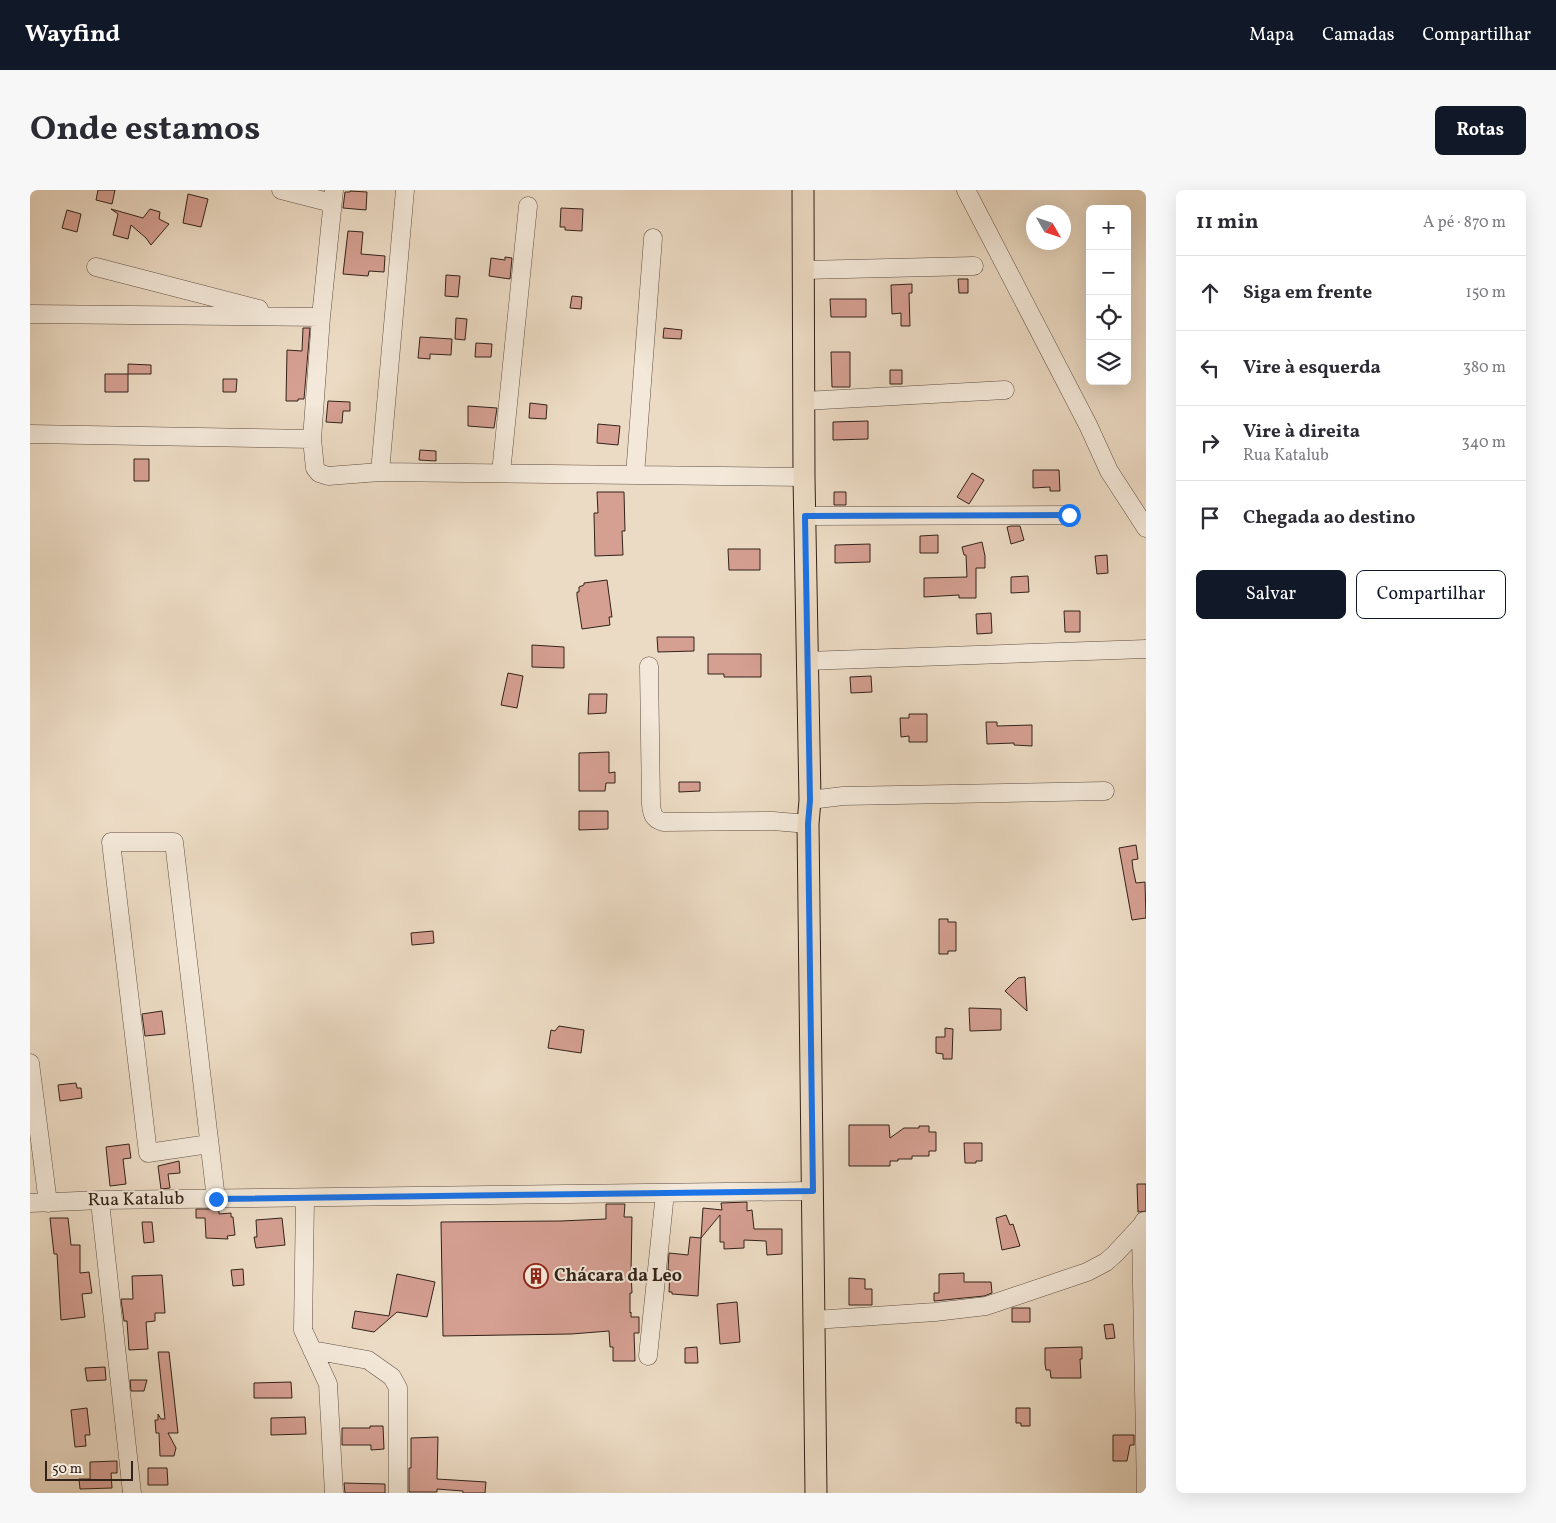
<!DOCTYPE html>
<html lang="pt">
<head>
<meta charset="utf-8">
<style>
	body { margin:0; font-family:Vollkorn,serif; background:#f7f7f7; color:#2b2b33 }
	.controls { position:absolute; right:15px; top:15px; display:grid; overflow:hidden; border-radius:8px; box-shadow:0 5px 20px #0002 }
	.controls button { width:45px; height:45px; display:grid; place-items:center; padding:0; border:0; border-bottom:1px solid #e1e1e2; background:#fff; color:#2b2b33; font:25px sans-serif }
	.compass { position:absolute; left:996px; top:15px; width:45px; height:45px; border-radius:50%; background:#fff; box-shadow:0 5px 20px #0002; rotate:129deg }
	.scale { position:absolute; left:15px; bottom:12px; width:88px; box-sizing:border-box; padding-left:5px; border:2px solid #322219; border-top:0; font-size:14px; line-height:18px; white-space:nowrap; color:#322219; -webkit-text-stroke:4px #f3e8d9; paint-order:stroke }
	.stop { position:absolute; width:15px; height:15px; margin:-11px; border:4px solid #1a73e8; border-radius:50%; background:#fff }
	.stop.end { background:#1a73e8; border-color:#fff; box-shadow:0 1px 5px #0008 }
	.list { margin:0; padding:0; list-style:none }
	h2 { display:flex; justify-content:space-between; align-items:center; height:65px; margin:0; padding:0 20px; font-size:21px }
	h2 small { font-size:16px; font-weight:400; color:#7c7c81 }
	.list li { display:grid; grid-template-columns:32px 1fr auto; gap:15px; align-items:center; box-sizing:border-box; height:75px; padding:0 20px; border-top:1px solid #e1e1e2 }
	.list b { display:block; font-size:19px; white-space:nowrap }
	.list p { margin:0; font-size:16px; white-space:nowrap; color:#7c7c81 }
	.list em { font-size:16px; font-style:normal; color:#7c7c81 }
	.actions { display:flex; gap:10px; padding:15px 20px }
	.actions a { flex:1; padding:11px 0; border:1px solid #111827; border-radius:8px; text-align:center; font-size:18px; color:#111827 }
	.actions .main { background:#111827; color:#fff }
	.icon { flex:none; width:28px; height:28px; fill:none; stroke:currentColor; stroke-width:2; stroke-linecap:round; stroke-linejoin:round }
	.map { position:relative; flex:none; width:1116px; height:1303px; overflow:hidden; border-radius:8px }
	header { display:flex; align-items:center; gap:30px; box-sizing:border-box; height:70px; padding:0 25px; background:#111827; color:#fff }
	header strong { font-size:24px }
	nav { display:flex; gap:28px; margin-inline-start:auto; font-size:18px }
	.intro { display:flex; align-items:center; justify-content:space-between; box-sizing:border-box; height:120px; padding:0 30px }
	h1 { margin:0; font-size:35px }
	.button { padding:12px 22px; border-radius:8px; background:#111827; color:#fff; font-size:18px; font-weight:700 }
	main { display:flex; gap:30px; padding:0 30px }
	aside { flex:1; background:#fff; border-radius:8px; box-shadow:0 5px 20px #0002 }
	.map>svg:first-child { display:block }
</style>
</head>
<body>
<header>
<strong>Wayfind</strong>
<nav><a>Mapa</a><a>Camadas</a><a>Compartilhar</a></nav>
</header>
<div class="intro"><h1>Onde estamos</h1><a class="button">Rotas</a></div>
<main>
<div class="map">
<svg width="1116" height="1303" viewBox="0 0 1116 1303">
	<rect width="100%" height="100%" fill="#ecdbc4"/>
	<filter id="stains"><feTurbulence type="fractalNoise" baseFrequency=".004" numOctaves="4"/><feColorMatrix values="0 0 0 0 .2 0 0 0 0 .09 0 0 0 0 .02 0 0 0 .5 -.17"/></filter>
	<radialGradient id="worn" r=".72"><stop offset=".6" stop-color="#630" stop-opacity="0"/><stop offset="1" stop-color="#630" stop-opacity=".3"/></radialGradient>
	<path fill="#d59f92" stroke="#322219" d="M 68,0 L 85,0 L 82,14 L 66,10 Z
		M 320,1 L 337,2 L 336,20 L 313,18 L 315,2 L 320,2 Z
		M 158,4 L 178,9 L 171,37 L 153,33 Z
		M 531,18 L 553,19 L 552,41 L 535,40 L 535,37 L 530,37 Z
		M 81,19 L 113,28 L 120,19 L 130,22 L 129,29 L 139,34 L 121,55 L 116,48 L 101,35 L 98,49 L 83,45 L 88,24 Z
		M 37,20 L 51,24 L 47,42 L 32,38 Z
		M 318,41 L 333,42 L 331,64 L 355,66 L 354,82 L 339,81 L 338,86 L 313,84 Z
		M 475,67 L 482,68 L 480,89 L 459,86 L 461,68 L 475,70 Z
		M 416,85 L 430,86 L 428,107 L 415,106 Z
		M 928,89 L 938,89 L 938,103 L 929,103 Z
		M 882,94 L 882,103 L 879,103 L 880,136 L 871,136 L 871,123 L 862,124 L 861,95 Z
		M 542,106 L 552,107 L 551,119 L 540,118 Z
		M 800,109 L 836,109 L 836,127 L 801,127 Z
		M 426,128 L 437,129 L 435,150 L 425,149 Z
		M 273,138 L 280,138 L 274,209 L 268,209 L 268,211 L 256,211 L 257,160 L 272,161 Z
		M 634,138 L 652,140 L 651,149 L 633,148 Z
		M 390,147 L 422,149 L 421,165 L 400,164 L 400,169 L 388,168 Z
		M 446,153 L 462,154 L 461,167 L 445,167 Z
		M 801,162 L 820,162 L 820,197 L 802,197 Z
		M 98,174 L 121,175 L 121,184 L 98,184 Z
		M 860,180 L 872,180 L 872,194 L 860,194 Z
		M 75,184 L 98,184 L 98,202 L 75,202 Z
		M 193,189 L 207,189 L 206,202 L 193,202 Z
		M 298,211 L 320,212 L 320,221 L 313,221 L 312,233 L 296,232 Z
		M 500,213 L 517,215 L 516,229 L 499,228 Z
		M 438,216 L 467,218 L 464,238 L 438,236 Z
		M 838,231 L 838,249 L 803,250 L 803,232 Z
		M 568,234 L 590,236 L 588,255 L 567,253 Z
		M 390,260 L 406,261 L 406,271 L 389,270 Z
		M 104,269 L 119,269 L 119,291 L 104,291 Z
		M 1003,280 L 1029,280 L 1030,301 L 1020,301 L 1020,297 L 1003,298 Z
		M 942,283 L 954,290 L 939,314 L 927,307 Z
		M 567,302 L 594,302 L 595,341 L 592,341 L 593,365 L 565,366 L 564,323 L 568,323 Z
		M 804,302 L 816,302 L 816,315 L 804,315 Z
		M 981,336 L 990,336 L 994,350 L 981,354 L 977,337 Z
		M 908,345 L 908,363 L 890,363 L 890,346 Z
		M 952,352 L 955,366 L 955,378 L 946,378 L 946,408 L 929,408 L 929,405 L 894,407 L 894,388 L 937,387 L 936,365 L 934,365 L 932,357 Z
		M 840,354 L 840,372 L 805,373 L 805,355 Z
		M 698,359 L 730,359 L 730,380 L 699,380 Z
		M 1077,365 L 1078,383 L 1067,384 L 1065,366 Z
		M 998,386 L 999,402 L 981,403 L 981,387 Z
		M 577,390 L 582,427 L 579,427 L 580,435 L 552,439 L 547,406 L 547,402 L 549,402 L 549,397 L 554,395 L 554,393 Z
		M 1034,421 L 1050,421 L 1050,442 L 1035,442 Z
		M 961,423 L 962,443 L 947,444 L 946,424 Z
		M 627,447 L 664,447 L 664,461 L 628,462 Z
		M 502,455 L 534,457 L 534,478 L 502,477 Z
		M 678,464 L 731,464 L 731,487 L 694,487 L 694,484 L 678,484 Z
		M 478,483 L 493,486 L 487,518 L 471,515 Z
		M 841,486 L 842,502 L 821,503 L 820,487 Z
		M 559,504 L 577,504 L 576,523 L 558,524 Z
		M 879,524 L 897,524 L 897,552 L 879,552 L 879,546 L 871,547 L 870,528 L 879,528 Z
		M 956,532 L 967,532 L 967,536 L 1002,535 L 1002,556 L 984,555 L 984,553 L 957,554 Z
		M 579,562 L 579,583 L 585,582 L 585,593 L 576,593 L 575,601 L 549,601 L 549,563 Z
		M 649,592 L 670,592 L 670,601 L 649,602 Z
		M 549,621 L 578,621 L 578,639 L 549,640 Z
		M 1106,655 L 1108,669 L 1102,670 L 1103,679 L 1106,693 L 1115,692 L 1116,728 L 1102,730 L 1089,658 Z
		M 909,729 L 918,729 L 918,732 L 926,732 L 926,761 L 918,761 L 918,764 L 909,764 Z
		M 403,741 L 404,753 L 382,755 L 381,743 Z
		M 995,787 L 997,821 L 975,801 L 988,788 Z
		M 939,818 L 971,819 L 971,840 L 940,841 Z
		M 132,821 L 135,844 L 115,846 L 112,824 Z
		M 529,836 L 554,840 L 551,863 L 518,858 L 521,840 L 525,841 Z
		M 915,838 L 923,839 L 922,869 L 913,869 L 913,864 L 906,863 L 906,847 L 915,847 Z
		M 46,893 L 47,898 L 51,898 L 52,908 L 30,911 L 28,895 Z
		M 819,935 L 859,935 L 860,948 L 874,938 L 889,938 L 889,936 L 899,936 L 899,942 L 906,942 L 906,961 L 899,961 L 899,966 L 882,966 L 882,969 L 868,969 L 868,971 L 860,971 L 860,976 L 819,976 Z
		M 934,953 L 952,953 L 952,971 L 946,971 L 946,973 L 935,973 Z
		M 99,954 L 101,968 L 93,969 L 96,994 L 80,996 L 76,957 Z
		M 149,971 L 150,983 L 138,984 L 140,998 L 131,999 L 128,976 Z
		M 1107,994 L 1116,994 L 1116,1021 L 1108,1022 Z
		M 717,1012 L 717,1021 L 722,1020 L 724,1039 L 752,1039 L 752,1064 L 737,1065 L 736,1051 L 714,1050 L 714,1058 L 694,1059 L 694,1052 L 690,1052 L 690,1025 L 671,1048 L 668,1106 L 642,1104 L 642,1102 L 639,1102 L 640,1080 L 638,1080 L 639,1063 L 658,1065 L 660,1047 L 671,1048 L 673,1018 L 692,1020 L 691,1013 Z
		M 576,1014 L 595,1014 L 594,1027 L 602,1027 L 601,1083 L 602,1103 L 600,1103 L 600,1123 L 601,1122 L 601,1127 L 609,1127 L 609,1143 L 604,1143 L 605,1171 L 583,1171 L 583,1157 L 580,1157 L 579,1141 L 541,1144 L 413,1146 L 411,1032 L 531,1031 L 576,1029 Z
		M 166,1019 L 187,1019 L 189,1020 L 189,1024 L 201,1023 L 201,1027 L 203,1027 L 205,1045 L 197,1046 L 198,1049 L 176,1048 L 175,1028 L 166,1028 Z
		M 976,1025 L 980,1035 L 983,1034 L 990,1056 L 972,1060 L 966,1028 Z
		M 20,1028 L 38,1028 L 41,1055 L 50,1055 L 50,1083 L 59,1082 L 62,1103 L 52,1104 L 55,1127 L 31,1130 L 27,1064 L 24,1064 Z
		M 252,1028 L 255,1055 L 226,1058 L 224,1047 L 227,1047 L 226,1030 Z
		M 112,1032 L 122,1032 L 124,1052 L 114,1053 Z
		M 213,1079 L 214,1095 L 203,1096 L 201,1080 Z
		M 934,1083 L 934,1092 L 961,1092 L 962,1103 L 954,1106 L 904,1111 L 904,1103 L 909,1103 L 909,1084 Z
		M 367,1084 L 405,1092 L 397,1127 L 367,1122 L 344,1142 L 322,1138 L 325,1121 L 359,1126 Z
		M 132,1085 L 135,1123 L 125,1123 L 125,1131 L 116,1132 L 118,1159 L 99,1160 L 97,1131 L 94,1131 L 91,1109 L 103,1109 L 102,1086 Z
		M 819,1088 L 835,1089 L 835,1099 L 842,1099 L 842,1115 L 819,1115 Z
		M 707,1112 L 710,1152 L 690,1154 L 687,1114 Z
		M 982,1118 L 1000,1118 L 1000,1132 L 982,1132 Z
		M 1083,1134 L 1085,1148 L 1076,1149 L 1074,1135 Z
		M 667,1157 L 668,1173 L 655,1173 L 655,1158 Z
		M 1052,1157 L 1052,1169 L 1050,1169 L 1051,1188 L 1021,1188 L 1020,1180 L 1016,1180 L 1015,1174 L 1015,1158 Z
		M 128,1162 L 139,1162 L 148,1243 L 138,1243 L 146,1258 L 144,1266 L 130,1266 L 129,1243 L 126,1243 L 125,1230 L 128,1230 L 128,1224 L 131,1229 L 135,1229 Z
		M 75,1177 L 76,1190 L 57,1191 L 55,1178 Z
		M 100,1190 L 117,1190 L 114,1201 L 101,1201 Z
		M 261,1192 L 262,1208 L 224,1208 L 224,1193 Z
		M 57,1218 L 60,1245 L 55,1245 L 56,1256 L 45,1257 L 41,1220 Z
		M 986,1218 L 1000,1218 L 1000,1236 L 991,1236 L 991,1233 L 986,1233 Z
		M 275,1227 L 276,1244 L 241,1245 L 241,1228 Z
		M 340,1236 L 353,1236 L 354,1259 L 341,1260 L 341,1255 L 312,1255 L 312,1238 L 340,1238 Z
		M 1083,1245 L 1104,1245 L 1104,1255 L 1100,1255 L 1097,1271 L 1083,1271 Z
		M 408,1247 L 407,1289 L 456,1292 L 455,1303 L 433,1303 L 433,1301 L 407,1299 L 407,1302 L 379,1302 L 379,1278 L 381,1278 L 381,1248 Z
		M 87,1271 L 87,1283 L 81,1283 L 82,1298 L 50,1299 L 49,1289 L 60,1289 L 60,1272 Z
		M 118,1278 L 137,1278 L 138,1295 L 118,1295 Z
		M 314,1293 L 355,1294 L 355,1303 L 315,1303 Z"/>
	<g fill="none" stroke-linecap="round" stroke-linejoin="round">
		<defs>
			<path id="minor" d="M 251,0 L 302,13
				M 304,0 L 291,127 L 282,249 L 285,278 L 289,283 L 298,286 L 350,282 L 774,287
				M 936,0 L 1058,235 L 1079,281 L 1116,338
				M 66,77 L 229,119
				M 774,80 L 944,76
				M 0,124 L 291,127
				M 774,211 L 975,200
				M 0,244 L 282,249
				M 350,282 L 375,0
				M 471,283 L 498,16
				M 605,285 L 623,48
				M 775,326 L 1039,325
				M 776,471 L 1116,459
				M 619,476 L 621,614 C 622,624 623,629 633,632 L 743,631 L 778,634
				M 780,610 L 813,606 L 1075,601
				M 0,873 L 18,1013
				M 179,954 L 118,963 L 81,652 L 144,652 L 186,1009
				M 275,1008 L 273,1140 L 298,1194 L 304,1303
				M 72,1010 L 71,1021 L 102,1303
				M 0,1013 L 72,1010 L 783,1001
				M 1114,1031 L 1112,1035 L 1111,1042 L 1116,1303
				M 784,1130 L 905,1122 L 956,1116 L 1057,1082 L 1076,1072 L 1085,1064 L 1112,1035
				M 282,1160 L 338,1170 L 362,1187 L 368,1198 L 368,1303
				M 618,1166 L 635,1003"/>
			<path id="major" d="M 773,0 L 774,287 L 780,610 L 778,634 L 786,1303"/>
		</defs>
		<use href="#minor" stroke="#605044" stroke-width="19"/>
		<use href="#major" stroke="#322219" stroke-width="23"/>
		<use href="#minor" stroke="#f3e8d9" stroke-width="18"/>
		<use href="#major" stroke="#ecdbc4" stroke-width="21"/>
	</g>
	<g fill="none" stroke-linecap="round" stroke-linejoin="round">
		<path stroke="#1a73e8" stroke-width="6" d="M 186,1009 L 783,1001 L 778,634 L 780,610 L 775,326 L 1039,325"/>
	</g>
	<defs>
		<symbol id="building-ring" viewBox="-11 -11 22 22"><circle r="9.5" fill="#f3e8d9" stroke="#8f2418" stroke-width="1.5"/><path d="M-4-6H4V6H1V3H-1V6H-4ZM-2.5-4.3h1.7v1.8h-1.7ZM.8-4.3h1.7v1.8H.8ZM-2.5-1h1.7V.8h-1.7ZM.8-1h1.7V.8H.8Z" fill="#8f2418"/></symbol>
	</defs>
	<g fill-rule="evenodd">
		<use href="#building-ring" x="492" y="1072" width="28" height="28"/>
	</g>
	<g text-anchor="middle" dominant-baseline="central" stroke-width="4" stroke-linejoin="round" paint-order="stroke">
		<g font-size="18" fill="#322219" stroke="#f3e8d9">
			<text transform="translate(106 1010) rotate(-1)">Rua Katalub</text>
		</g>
		<g font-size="18" font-weight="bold" fill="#322219" stroke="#f3e8d9" text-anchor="start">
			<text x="524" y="1086">Chácara da Leo</text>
		</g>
	</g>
	<rect width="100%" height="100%" filter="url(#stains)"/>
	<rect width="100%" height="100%" fill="url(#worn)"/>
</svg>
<div class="controls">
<button>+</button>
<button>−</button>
<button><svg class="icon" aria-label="locate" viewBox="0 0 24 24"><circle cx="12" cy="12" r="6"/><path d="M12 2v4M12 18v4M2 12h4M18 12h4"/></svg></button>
<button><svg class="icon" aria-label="layers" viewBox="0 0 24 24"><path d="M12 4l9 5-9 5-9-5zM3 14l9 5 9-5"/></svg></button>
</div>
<svg class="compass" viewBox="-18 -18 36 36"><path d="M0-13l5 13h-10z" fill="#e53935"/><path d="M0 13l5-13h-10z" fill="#7c7c81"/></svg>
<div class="scale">50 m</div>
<div class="stop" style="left:1039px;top:325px"></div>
<div class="stop end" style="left:186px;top:1009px"></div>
</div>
<aside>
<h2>11 min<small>A pé · 870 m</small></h2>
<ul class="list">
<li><svg class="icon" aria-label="ahead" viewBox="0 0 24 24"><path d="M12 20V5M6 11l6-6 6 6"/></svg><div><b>Siga em frente</b></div><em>150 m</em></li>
<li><svg class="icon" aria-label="left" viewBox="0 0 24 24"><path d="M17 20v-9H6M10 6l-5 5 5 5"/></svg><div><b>Vire à esquerda</b></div><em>380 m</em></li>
<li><svg class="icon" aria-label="right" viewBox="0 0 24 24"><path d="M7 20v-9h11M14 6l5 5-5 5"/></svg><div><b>Vire à direita</b><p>Rua Katalub</p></div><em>340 m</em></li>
<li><svg class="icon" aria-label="arrive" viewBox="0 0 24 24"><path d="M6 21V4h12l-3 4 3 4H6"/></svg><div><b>Chegada ao destino</b></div></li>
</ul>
<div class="actions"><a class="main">Salvar</a><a>Compartilhar</a></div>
</aside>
</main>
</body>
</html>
